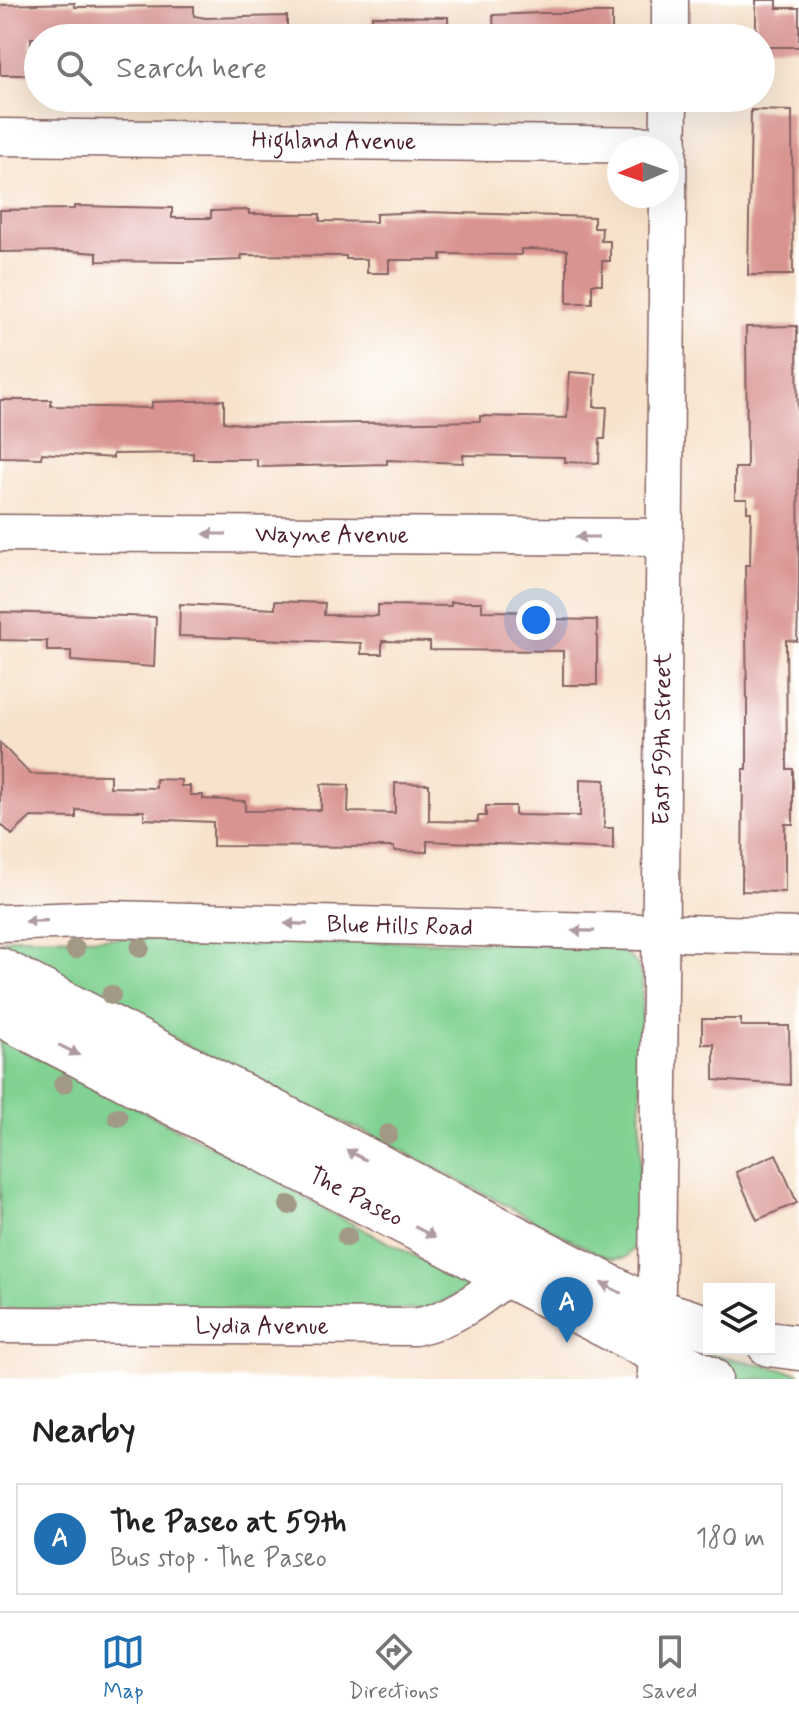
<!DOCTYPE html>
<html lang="en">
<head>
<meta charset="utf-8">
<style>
	body { margin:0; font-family:Mynerve,sans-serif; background:#f6f6f6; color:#222 }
	.controls { position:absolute; right:24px; bottom:24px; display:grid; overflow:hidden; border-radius:0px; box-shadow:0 8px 32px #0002 }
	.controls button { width:72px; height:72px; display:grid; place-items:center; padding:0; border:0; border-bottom:2px solid #e0e0e0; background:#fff; color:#222; font:40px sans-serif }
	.compass { position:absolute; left:607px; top:136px; width:72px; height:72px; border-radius:50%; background:#fff; box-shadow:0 8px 32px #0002; rotate:268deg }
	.you { position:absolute; left:536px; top:620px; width:28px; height:28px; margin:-20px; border:6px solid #fff; border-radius:50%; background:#1a73e8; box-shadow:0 0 0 12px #1a73e833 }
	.badge { display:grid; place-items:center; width:52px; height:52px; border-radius:50%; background:#1f6fb2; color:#fff; font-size:26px; font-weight:700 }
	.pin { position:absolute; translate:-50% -66px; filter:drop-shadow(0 2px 4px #0008) }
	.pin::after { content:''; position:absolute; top:42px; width:28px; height:24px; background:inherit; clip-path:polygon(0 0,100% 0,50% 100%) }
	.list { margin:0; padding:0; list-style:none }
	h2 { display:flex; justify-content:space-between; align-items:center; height:104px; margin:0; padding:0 32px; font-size:34px }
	h2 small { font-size:26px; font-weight:400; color:#767676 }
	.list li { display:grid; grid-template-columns:52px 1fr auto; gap:24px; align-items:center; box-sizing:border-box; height:112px; margin:0 16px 16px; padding:0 16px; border:2px solid #e0e0e0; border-radius:0px }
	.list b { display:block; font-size:30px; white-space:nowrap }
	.list p { margin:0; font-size:26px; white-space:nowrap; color:#767676 }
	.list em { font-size:26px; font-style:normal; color:#767676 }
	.icon { flex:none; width:44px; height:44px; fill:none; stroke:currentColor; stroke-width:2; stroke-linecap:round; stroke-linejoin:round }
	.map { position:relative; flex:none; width:799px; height:1379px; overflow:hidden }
	.search { position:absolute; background:#fff; box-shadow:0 8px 32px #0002; left:24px; right:24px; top:24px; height:88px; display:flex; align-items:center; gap:20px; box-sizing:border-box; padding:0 28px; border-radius:44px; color:#767676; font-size:30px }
	.sheet { height:232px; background:#fff }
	nav { display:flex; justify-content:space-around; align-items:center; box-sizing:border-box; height:112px; border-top:2px solid #e0e0e0; background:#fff; font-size:22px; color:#767676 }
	nav a { display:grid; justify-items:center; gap:4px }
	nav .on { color:#1f6fb2 }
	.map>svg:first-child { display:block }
</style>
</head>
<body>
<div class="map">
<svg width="799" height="1379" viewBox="0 0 799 1379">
	<rect width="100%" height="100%" fill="#fff"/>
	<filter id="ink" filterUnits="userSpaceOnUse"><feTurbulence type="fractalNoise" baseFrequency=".0125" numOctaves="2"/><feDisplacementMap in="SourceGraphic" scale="16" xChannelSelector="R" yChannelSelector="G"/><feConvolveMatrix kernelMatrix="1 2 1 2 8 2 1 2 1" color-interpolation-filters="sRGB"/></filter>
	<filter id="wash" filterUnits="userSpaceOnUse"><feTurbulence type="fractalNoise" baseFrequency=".006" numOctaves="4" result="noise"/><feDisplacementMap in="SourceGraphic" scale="32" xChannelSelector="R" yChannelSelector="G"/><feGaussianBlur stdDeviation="1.8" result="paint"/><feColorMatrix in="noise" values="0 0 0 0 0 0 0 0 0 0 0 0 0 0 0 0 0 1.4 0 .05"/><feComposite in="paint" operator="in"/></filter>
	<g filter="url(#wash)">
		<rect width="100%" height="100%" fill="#f7e2cb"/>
		<path fill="#81d292" stroke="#66785e" stroke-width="2" d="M 15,937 L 615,944 L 637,964 L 642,979 L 639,1242 L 625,1258 L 613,1259 L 600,1255 L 370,1134 L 298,1103 L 1,949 L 0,942 Z
			M 0,1038 L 268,1175 L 335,1215 L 474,1287 L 428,1310 L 0,1309 Z
			M 707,1353 L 799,1373 L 799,1379 L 736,1379 L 703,1362 Z"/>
		<g id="blocks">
			<path fill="#d99492" d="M 756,0 L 777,0 L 777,8 L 799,8 L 799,47 L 761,47 L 761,38 L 756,38 Z
				M 75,3 L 75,7 L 194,6 L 194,16 L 206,18 L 287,16 L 287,38 L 31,38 L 31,75 L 0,75 L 0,5 Z
				M 541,13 L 612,13 L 612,38 L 494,38 L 493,15 Z
				M 372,16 L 448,17 L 448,38 L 372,38 Z
				M 751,110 L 792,111 L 793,275 L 748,275 Z
				M 74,206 L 172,208 L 172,218 L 211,218 L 211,211 L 249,210 L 249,214 L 320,214 L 320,221 L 376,222 L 376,214 L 424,212 L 594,217 L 594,228 L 602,228 L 601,241 L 610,241 L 610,261 L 602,261 L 602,284 L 592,284 L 592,303 L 567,303 L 567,250 L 521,249 L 521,255 L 441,254 L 441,260 L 389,260 L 389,273 L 367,273 L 367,259 L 346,259 L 346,256 L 241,255 L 242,260 L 184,262 L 97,261 L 97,253 L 70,251 L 0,252 L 0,210 L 74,209 Z
				M 797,326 L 799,582 L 797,641 L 786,640 L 787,769 L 793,769 L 793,824 L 785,824 L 785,892 L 742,891 L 743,769 L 747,769 L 747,702 L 745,565 L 750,565 L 751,512 L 747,512 L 747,499 L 735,499 L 735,468 L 747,468 L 746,327 Z
				M 569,372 L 596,374 L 594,407 L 607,407 L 605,439 L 600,439 L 599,463 L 565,462 L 565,457 L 463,455 L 463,463 L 387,460 L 387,464 L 257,467 L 257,459 L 193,459 L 193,453 L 113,454 L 113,458 L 42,453 L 41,458 L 0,457 L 0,400 L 51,400 L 51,406 L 152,408 L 152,402 L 224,400 L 224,422 L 249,425 L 480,421 L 480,416 L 567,418 Z
				M 275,601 L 325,603 L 324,615 L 378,616 L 378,605 L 451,606 L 451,602 L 482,602 L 482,611 L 542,612 L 542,619 L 597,620 L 597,685 L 563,685 L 563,651 L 430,650 L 430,642 L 382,641 L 382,654 L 361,654 L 361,643 L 179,636 L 180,604 L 275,609 Z
				M 0,612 L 156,617 L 154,667 L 71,661 L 71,651 L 47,651 L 47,641 L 0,640 Z
				M 0,743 L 30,774 L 110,775 L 110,787 L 156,788 L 156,779 L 181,780 L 181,786 L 190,786 L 190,795 L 203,795 L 203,799 L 245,801 L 245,811 L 321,810 L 321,784 L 349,785 L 348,812 L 395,813 L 395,783 L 429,784 L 429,821 L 478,822 L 478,816 L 486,816 L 486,806 L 515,806 L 515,815 L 580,816 L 580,779 L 605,780 L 604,828 L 613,828 L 613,849 L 427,841 L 427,852 L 394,851 L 394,847 L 213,846 L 213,822 L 144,819 L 144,811 L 76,810 L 76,818 L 31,817 L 12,835 L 0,823 Z
				M 702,1019 L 741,1019 L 741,1026 L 789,1026 L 790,1085 L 714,1080 L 714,1044 L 702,1044 Z
				M 776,1154 L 797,1203 L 757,1220 L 736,1172 Z"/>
		</g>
	</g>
	<g filter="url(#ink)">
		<use href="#blocks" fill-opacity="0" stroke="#876363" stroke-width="2"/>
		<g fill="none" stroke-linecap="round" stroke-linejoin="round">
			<defs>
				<g id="minor">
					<path d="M 670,38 L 670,0"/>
					<path id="s1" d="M 0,137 L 669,145"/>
					<path id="s2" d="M 0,533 L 665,537"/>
					<path id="s3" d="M 0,923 L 108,919 L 799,936"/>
					<path id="s4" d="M 0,1325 L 415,1327 C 454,1319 478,1300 509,1275"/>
					<path id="s5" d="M 656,1379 L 669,98"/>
				</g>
				<g id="major">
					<path d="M 0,970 L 658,1312 L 709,1328"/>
					<path id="s6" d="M 0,1014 L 710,1379"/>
					<path d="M 769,1344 L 799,1348"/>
				</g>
			</defs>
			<use href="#minor" stroke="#876363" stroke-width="39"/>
			<use href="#major" stroke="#876363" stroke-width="47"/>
			<use href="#minor" stroke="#fff" stroke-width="36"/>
			<use href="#major" stroke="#fff" stroke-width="44"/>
		</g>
		<g fill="#a29987">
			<circle cx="140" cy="948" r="10"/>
			<circle cx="75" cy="949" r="10"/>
			<circle cx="111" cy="995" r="10"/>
			<circle cx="63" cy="1084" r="10"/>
			<circle cx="118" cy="1117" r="10"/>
			<circle cx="388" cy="1134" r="10"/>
			<circle cx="289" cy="1205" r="10"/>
			<circle cx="347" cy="1237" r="10"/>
		</g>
		<defs><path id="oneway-solid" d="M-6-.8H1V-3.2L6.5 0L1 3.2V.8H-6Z" transform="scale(2)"/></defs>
		<g fill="#ae9aa0">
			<use href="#oneway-solid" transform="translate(215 534) rotate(-180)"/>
			<use href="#oneway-solid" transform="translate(587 537) rotate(-180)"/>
			<use href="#oneway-solid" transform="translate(36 921) rotate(178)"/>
			<use href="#oneway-solid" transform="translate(296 924) rotate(-179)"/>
			<use href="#oneway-solid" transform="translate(583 931) rotate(-179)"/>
			<use href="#oneway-solid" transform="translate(69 1050) rotate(27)"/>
			<use href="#oneway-solid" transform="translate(356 1155) rotate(-153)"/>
			<use href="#oneway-solid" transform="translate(425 1232) rotate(27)"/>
			<use href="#oneway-solid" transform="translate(611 1288) rotate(-153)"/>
		</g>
	</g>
	<g text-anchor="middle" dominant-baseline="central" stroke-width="6" stroke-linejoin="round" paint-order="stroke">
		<g font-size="24" fill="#4a1f2b" stroke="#fff">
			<text stroke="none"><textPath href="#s1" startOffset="334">Highland Avenue</textPath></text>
			<text stroke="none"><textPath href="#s2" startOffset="332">Wayne Avenue</textPath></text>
			<text stroke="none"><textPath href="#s5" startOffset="640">East 59th Street</textPath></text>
			<text stroke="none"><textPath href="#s3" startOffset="400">Blue Hills Road</textPath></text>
			<text stroke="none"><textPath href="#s6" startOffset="400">The Paseo</textPath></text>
			<text stroke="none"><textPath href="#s4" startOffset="262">Lydia Avenue</textPath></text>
		</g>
	</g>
</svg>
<div class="controls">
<button><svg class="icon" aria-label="layers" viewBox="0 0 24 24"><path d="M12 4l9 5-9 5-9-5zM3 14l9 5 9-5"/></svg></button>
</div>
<svg class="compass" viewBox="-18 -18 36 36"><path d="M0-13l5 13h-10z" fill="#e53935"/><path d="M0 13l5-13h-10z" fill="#767676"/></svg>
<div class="you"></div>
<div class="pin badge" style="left:567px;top:1343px">A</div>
<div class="search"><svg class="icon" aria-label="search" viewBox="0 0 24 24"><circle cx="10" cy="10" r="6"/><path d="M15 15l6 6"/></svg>Search here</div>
</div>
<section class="sheet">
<h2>Nearby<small></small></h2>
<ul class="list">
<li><span class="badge">A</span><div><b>The Paseo at 59th</b><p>Bus stop · The Paseo</p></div><em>180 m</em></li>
</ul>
</section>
<nav>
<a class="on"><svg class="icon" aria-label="map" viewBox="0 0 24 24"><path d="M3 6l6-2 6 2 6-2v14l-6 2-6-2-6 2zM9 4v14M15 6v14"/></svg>Map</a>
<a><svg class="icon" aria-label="directions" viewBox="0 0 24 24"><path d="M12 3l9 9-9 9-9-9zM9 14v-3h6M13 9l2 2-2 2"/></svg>Directions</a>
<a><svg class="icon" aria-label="saved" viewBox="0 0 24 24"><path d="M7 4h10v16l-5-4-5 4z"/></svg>Saved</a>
</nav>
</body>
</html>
